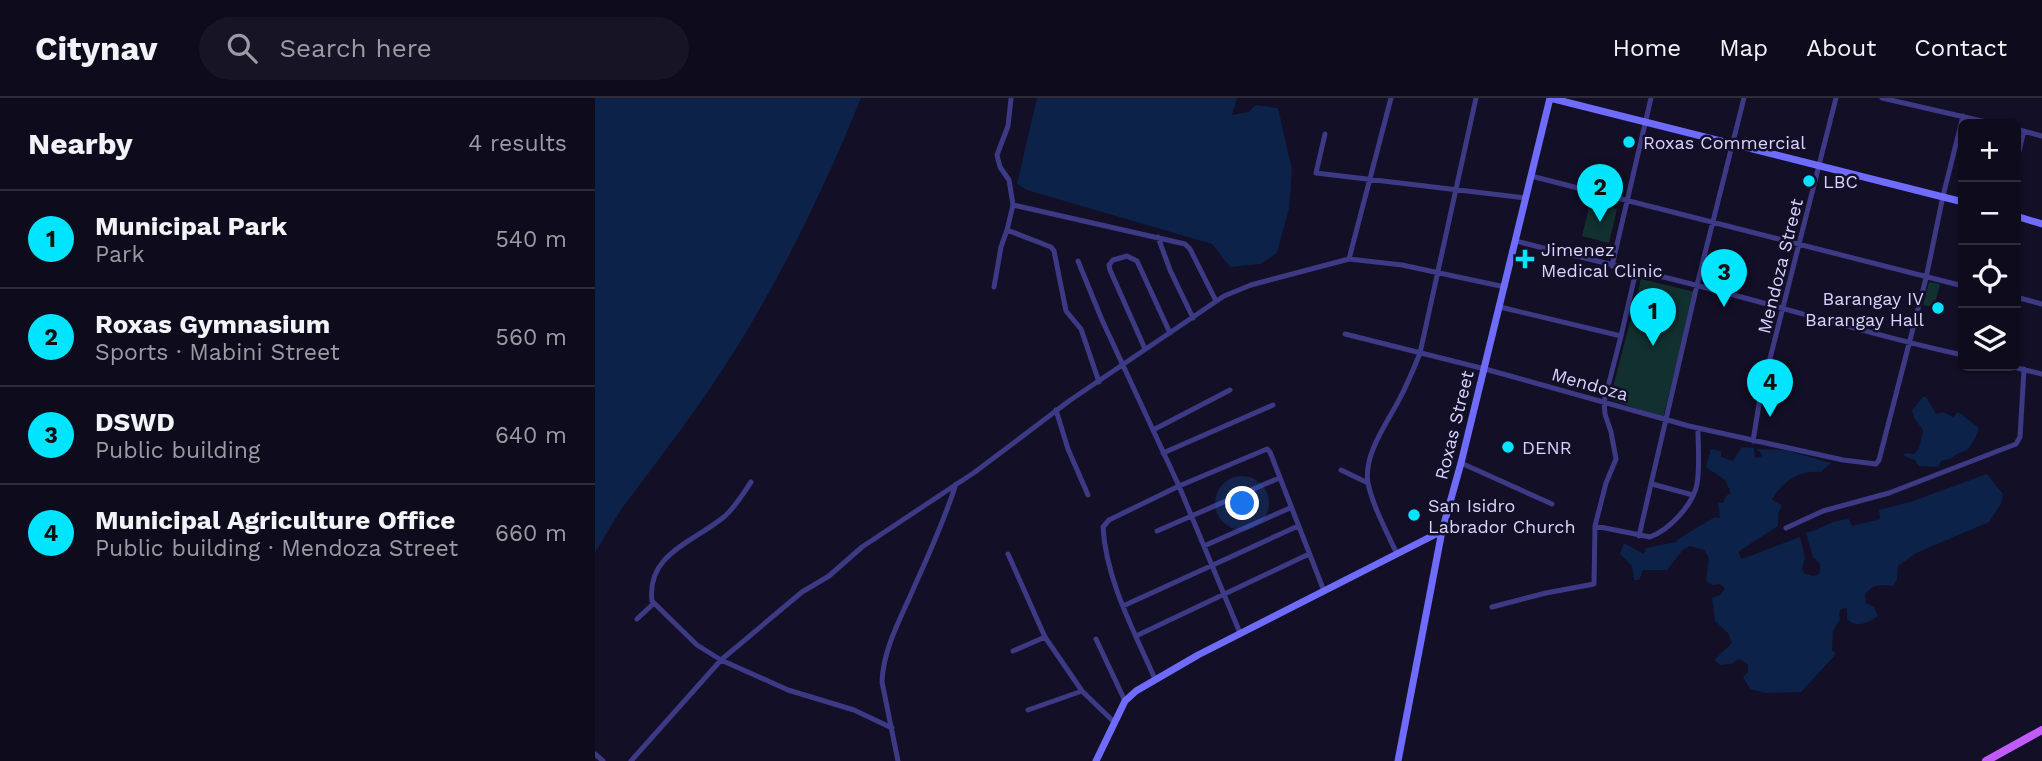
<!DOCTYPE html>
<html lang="en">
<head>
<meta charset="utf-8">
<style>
	body { margin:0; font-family:"Work Sans",sans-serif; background:#171425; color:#f1f3f6 }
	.controls { position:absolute; right:21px; top:21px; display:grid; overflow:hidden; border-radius:10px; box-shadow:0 2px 5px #0004 }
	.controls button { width:63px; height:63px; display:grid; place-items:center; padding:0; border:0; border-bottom:2px solid #2e2b3b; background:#0e0b1c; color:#f1f3f6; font:35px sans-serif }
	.you { position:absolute; left:648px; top:406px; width:24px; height:24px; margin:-18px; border:5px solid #fff; border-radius:50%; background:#1a73e8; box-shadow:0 0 0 10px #1a73e833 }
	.badge { display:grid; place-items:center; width:46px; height:46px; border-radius:50%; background:#00e5ff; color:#111; font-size:23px; font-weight:700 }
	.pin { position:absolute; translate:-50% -58px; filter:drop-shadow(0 2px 4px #0008) }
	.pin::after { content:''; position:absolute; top:37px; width:24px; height:21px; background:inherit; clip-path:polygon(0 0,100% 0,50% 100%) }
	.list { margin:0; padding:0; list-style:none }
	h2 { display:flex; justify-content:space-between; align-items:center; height:91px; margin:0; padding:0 28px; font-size:30px }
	h2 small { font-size:23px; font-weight:400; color:#9b9ba3 }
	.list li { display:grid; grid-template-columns:46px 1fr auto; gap:21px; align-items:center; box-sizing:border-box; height:98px; padding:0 28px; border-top:2px solid #2e2b3b }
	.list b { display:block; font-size:26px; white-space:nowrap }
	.list p { margin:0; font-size:23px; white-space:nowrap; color:#9b9ba3 }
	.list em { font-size:23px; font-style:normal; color:#9b9ba3 }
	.icon { flex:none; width:38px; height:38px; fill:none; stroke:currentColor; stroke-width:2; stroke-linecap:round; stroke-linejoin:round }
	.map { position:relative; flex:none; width:1447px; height:663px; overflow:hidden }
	header { display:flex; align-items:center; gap:42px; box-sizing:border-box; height:98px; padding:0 35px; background:#0e0b1c; border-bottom:2px solid #2e2b3b }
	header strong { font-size:33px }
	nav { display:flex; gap:38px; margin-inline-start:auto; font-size:24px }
	.search { width:490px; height:63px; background:#171425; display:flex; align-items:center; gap:18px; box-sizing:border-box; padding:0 24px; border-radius:38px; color:#9b9ba3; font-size:26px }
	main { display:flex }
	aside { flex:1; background:#0e0b1c }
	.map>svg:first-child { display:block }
</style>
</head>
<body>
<header>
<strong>Citynav</strong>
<div class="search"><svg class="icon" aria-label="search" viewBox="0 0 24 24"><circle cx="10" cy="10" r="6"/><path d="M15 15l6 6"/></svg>Search here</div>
<nav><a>Home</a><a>Map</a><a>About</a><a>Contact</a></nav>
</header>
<main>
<aside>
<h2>Nearby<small>4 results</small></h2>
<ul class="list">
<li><span class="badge">1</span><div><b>Municipal Park</b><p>Park</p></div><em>540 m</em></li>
<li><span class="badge">2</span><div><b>Roxas Gymnasium</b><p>Sports · Mabini Street</p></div><em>560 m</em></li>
<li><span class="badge">3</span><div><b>DSWD</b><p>Public building</p></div><em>640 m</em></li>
<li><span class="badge">4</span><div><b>Municipal Agriculture Office</b><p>Public building · Mendoza Street</p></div><em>660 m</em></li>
</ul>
</aside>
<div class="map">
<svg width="1447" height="663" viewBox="0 0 1447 663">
	<rect width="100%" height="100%" fill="#130f26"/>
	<path fill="#12302f" d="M 995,105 L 1022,111 L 1014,145 L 987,138 Z
		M 1046,181 L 1100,194 L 1068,320 L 1015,301 Z
		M 1334,184 L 1345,186 L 1339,209 L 1328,207 Z"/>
	<path fill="#0c2248" d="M 0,0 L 266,0 C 228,94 183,186 128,271 C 99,316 66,358 34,401 C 21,417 11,437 0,455 Z
		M 442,0 L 642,0 L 637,17 L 653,14 L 661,7 L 683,10 L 697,72 L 694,110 L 682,155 L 666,166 L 635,169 L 617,146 L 432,92 L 422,86 Z
		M 1328,299 L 1331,299 L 1341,316 L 1348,314 L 1358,319 L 1363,314 L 1384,330 C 1382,336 1378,346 1373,351 C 1366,356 1363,353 1358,360 L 1346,363 L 1343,369 L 1324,368 L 1320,362 L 1309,358 L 1310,355 L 1319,356 L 1324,350 L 1328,332 L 1319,320 L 1317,312 Z
		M 1147,349 L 1159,350 L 1160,359 L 1163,360 L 1167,358 L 1166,355 L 1161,351 L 1190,352 L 1236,365 L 1226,374 C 1204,372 1187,383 1177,402 L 1187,407 L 1183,416 L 1183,428 L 1143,454 L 1147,461 L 1205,439 L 1210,460 L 1207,471 L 1210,476 L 1219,478 L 1225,475 L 1225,466 L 1218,459 L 1211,435 C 1226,431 1239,421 1254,421 L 1257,428 L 1285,421 L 1284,412 L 1318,403 L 1392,376 L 1408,396 L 1406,406 L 1394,424 L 1321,455 L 1303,468 L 1302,482 L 1298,488 C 1286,486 1278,486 1270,496 L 1271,505 L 1279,509 L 1283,518 C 1272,525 1263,531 1252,521 L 1252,510 L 1246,511 L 1244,516 L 1245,521 L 1238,533 L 1237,552 L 1241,556 L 1206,594 L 1171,595 L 1155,591 L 1148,579 L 1153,574 L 1153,566 L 1144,561 L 1136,566 L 1125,567 L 1119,562 L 1137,545 L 1133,535 L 1120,523 L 1117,500 L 1125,497 L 1130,490 L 1125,486 L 1118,487 L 1111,483 L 1114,460 L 1109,452 L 1095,448 L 1088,452 L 1072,472 L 1048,472 L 1044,482 L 1039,482 L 1037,468 L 1025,456 L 1029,445 L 1049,456 L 1051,450 L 1081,444 C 1084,439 1111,425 1120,419 L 1125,420 L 1123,405 L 1128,405 L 1131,398 L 1136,395 L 1130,382 L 1111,369 L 1116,351 L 1126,353 L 1126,359 L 1138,363 Z"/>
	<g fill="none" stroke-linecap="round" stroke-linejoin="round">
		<path stroke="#3d3a85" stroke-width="5" d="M 1287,0 L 1400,26
			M 416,1 L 413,28 L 402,57 L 405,69 L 414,82 L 418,107
			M 1421,31 L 1447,38
			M 730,36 L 721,75 L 931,100
			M 1421,65 L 1429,33
			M 936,78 L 1368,188
			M 563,139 L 575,172 L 598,220
			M 921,143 C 982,159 1043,172 1104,188 C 1192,210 1279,238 1368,257
			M 754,161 L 796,0
			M 483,163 L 507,222 L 584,388 L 645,535
			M 1017,168 L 1056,0
			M 399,189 L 406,149 L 412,132
			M 1421,199 L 1447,206
			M 905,209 L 1026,238 L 1041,173
			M 750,236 L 890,271 L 1094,328 L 1248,362 L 1281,366 L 1284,362 L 1331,180 L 1348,98 L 1368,18
			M 550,251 L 515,172 L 514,167 L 518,162 L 532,158 L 542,163 L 575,235
			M 1414,268 L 1447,276
			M 504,284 L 486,231 L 471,213 L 459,153 L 456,149 L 412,132 L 418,107 L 590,146 L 595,151 L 621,203
			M 461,312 L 473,351 L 493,397
			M 558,332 L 635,292
			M 1158,343 L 1165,300 L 1241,0
			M 568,355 L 678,307
			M 866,365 L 957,406
			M 746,372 L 773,385
			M 156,384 C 148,396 141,408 130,418 C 101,443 51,455 57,503 L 102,547 L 126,562 L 193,592 L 259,612 L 297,630
			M 1057,386 L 1098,397
			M 1000,428 L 1055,439 C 1074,432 1098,407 1102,386 C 1105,369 1103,348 1103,331
			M 1191,430 L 1228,413 L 1294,395 L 1421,346 L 1425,339 L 1429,271
			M 562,433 L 684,380
			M 1044,438 L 1102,187 L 1149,0
			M 609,448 L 695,410
			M 413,456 L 450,539 L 487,593 L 518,623
			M 802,456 C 792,434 778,409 773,385 C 768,356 793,324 805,300 C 813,285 819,270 825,255 L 881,0
			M 528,508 L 703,428
			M 897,509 L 951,495 L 999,486 L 1000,428 L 1011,385 L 1021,361 L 1016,334 L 1010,316 L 1009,304 L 1026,238
			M 42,521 L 58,506
			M 541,538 L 714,456
			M 501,541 L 530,603
			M 418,553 L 450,539
			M 560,581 C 539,533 511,482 508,429 L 514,422 L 584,388 L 672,351 L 675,354 L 729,493
			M 433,612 L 487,593
			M 0,656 L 8,663
			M 36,663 L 126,562 L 207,494 L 234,478 L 267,449 L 380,374 L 474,303 L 629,198 L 656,187 L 754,161 L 807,167 L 910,189
			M 303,663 L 287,584 C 288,550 307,518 320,487 C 335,454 350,420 361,386"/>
		<path stroke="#6f6bff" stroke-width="7" d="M 955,0 L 1368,104
			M 1421,118 L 1447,126
			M 501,663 L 530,603 L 541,593 L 603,557 L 847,433
			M 803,663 L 847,433 L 866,365 L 955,0"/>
		<path stroke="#c25bff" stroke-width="8" d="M 1391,663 L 1447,632"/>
	</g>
	<g fill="#00e5ff" stroke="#130f26" stroke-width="2.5">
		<circle cx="1034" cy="44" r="7"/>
		<circle cx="1214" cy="83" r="7"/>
		<path d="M926.5 150.5h7v7h7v7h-7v7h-7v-7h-7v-7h7z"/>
		<circle cx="1343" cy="210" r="7"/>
		<circle cx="913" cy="349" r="7"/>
		<circle cx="819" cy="417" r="7"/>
	</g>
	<g text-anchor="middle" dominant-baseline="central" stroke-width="5" stroke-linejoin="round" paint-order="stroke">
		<g font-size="18" fill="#d9d4ff" stroke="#130f26" text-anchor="start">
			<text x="1048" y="44">Roxas Commercial</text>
			<text x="1228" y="83">LBC</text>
			<text x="946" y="151">Jimenez<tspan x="946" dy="21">Medical Clinic</tspan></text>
			<text x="1329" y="200" text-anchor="end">Barangay IV<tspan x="1329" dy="21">Barangay Hall</tspan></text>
			<text x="927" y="349">DENR</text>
			<text x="833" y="407">San Isidro<tspan x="833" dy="21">Labrador Church</tspan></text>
		</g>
		<g font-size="18" fill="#d9d4ff" stroke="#130f26">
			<text transform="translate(1185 168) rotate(-76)">Mendoza Street</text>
			<text transform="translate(995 286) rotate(16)">Mendoza</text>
			<text transform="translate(859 327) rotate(-76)">Roxas Street</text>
		</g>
	</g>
</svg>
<div class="controls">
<button>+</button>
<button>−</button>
<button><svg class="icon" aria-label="locate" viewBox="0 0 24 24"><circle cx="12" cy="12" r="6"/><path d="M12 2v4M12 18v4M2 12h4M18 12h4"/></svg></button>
<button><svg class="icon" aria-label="layers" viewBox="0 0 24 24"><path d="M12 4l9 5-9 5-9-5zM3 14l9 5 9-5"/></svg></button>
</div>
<div class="you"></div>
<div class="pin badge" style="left:1058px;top:248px">1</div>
<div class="pin badge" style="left:1005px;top:124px">2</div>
<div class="pin badge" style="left:1129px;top:209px">3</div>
<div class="pin badge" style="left:1175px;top:319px">4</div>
</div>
</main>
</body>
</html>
